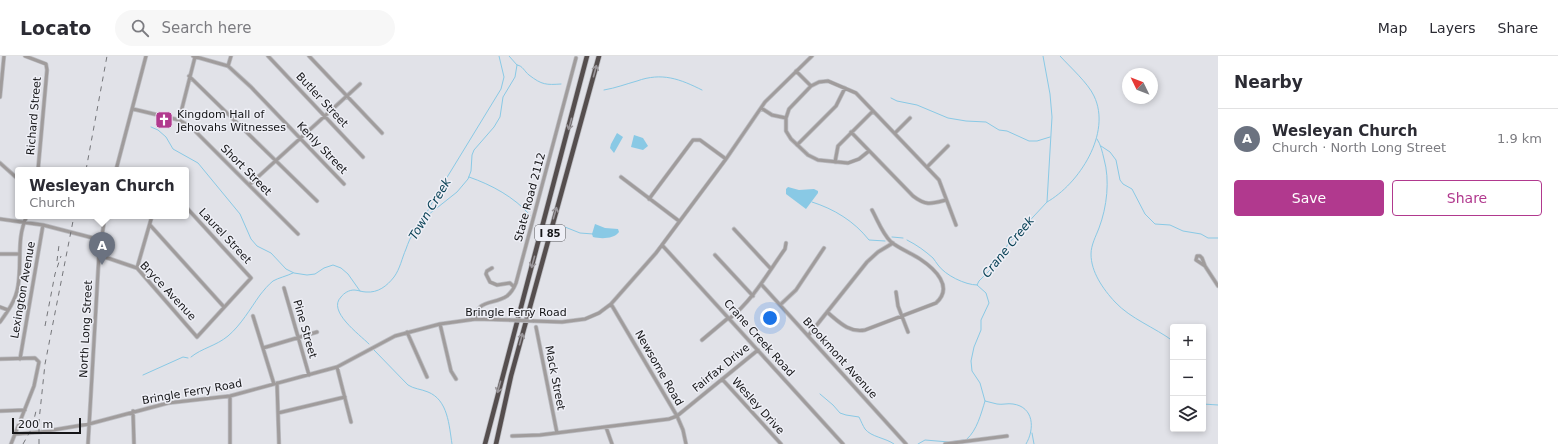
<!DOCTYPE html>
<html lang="en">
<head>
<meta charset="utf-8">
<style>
	body { margin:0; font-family:"DejaVu Sans",sans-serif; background:#f7f7f7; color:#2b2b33 }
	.controls { position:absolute; right:12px; bottom:12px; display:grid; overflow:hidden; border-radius:4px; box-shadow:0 2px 6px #0003 }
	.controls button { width:36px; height:36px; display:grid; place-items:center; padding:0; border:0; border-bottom:1px solid #e1e1e2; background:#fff; color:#2b2b33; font:20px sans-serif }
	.compass { position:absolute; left:1122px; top:12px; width:36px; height:36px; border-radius:50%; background:#fff; box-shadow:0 2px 6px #0003; rotate:313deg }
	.scale { position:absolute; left:12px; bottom:10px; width:69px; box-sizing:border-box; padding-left:4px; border:2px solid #151517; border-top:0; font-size:11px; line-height:14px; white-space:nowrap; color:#151517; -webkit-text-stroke:3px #eeeff6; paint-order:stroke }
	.you { position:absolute; left:770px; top:262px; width:14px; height:14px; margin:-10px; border:3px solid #fff; border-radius:50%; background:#1a73e8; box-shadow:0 0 0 6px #1a73e833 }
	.badge { display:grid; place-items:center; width:26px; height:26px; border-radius:50%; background:#b1398e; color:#fff; font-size:13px; font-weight:700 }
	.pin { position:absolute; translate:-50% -33px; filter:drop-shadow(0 1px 2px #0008) }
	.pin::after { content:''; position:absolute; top:21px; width:14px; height:12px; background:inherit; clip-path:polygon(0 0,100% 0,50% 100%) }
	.popup { position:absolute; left:15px; top:111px; width:174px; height:52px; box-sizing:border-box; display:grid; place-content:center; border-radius:4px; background:#fff; filter:drop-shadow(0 1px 3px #0005); font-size:13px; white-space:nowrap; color:#7c7c81 }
	.popup b { font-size:15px; color:#2b2b33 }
	.popup::after { content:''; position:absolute; left:50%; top:100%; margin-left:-8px; border:8px solid transparent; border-top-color:#fff }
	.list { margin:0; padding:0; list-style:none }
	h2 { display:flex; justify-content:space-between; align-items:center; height:52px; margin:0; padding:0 16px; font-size:17px }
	h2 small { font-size:13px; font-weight:400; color:#7c7c81 }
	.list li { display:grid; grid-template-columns:26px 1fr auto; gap:12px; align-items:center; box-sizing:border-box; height:60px; padding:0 16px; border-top:1px solid #e1e1e2 }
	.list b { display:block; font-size:15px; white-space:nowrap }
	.list p { margin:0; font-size:13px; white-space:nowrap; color:#7c7c81 }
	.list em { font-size:13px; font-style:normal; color:#7c7c81 }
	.actions { display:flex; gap:8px; padding:12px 16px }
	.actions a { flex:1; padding:9px 0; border:1px solid #b1398e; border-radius:4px; text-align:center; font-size:14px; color:#b1398e }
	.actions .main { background:#b1398e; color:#fff }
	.icon { flex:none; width:22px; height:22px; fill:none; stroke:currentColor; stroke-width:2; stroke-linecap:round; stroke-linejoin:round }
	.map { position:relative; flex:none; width:1218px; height:388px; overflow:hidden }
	header { display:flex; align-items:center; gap:24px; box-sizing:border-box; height:56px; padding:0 20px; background:#fff; border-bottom:1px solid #e1e1e2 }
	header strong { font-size:19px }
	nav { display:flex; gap:22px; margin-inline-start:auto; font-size:14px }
	.search { width:280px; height:36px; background:#f7f7f7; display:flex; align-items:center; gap:10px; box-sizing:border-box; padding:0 14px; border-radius:22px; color:#7c7c81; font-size:15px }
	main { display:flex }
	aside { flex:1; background:#fff }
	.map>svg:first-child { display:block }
</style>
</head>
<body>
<header>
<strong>Locato</strong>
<div class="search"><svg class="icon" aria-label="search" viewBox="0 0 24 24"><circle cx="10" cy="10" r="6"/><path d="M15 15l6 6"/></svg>Search here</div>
<nav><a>Map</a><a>Layers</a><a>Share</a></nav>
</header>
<main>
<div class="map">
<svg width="1218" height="388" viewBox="0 0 1218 388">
	<rect width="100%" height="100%" fill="#e1e2e8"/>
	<path fill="#89c9e5" d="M 617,77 L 623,81 L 614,97 L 610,92 L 611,88 Z
		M 634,79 L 643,82 L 648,90 L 643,94 L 631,91 Z
		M 788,131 L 799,134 L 814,133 L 818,135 L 818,137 L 806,153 L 786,138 L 786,133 Z
		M 595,168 L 605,172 L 618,173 L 619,176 C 614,183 601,183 593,181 L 592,178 Z"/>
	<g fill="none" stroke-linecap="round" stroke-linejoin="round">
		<path stroke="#89c9e5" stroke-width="1" d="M 509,0 L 517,9 C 523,10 524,15 529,19 C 542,29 546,29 561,28
			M 604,34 C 616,32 626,28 637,25 C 662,16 680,23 702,34
			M 891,42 L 897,45 L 917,49 L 948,62 L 966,65 L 986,66 L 999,74 L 1007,75 L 1029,85 L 1037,85 L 1050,81
			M 151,71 L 158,74 L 166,81 L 173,93 L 198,107 L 240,158 L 251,183 L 257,190 L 271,197 L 286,213 L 294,217 L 307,219 L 315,218 L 324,212 L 333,209 L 341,212 L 348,218 L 360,235
			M 1097,83 C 1101,89 1102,95 1104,103 C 1110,124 1107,151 1099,172 C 1096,180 1091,189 1091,198 C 1091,216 1103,233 1115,246 C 1131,263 1154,271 1173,285
			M 1101,90 L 1110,96 L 1116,104 L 1120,124 L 1123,128 L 1132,133 L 1145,158 L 1155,168 L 1170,169 L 1183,175 L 1201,178 L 1208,182 L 1218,182
			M 469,121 C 492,129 514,141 530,159
			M 812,146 C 834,153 854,165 869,184 L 885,185
			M 1047,146 C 1079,128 1112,77 1094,40 C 1088,27 1070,11 1060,0
			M 428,159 L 457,136 L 468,123 L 471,115 L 472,99 L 474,94 L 494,71 L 500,61 L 503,41 L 515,21 L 517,9
			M 565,171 L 580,177 L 593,178
			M 892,181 L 903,182
			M 907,184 C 917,189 925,195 933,202 C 935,204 936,207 938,209 C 945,219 965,229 977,229
			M 369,288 C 359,278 327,255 341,241 C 344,237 349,234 354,234 C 358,234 362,236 366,236 C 378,237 387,230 394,221 C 400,213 402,202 406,193 C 410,181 417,168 427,160 L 426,158 L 435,141 L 501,33 L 504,21 L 499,0
			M 374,294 L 408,329 C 414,333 421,333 428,336 C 448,344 449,369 452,388
			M 191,301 C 202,292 216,290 228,280 C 241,269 250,253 260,239 C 264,234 268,229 273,225 C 278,222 287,220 293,217
			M 143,319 L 183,301 L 188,302
			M 820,338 L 833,349 L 840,357 L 846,359 L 859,361 C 861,365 863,370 865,373 C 871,381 886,382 894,388
			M 1203,348 L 1218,349
			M 1032,377 L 1034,388
			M 967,383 C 977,374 981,358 985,345
			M 918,388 L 925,384 L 949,386 L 964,384
			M 1026,388 C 1035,373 1034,351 1013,348 C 1008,347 1002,349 997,348 C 993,347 989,346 985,345 L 980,327 L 972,315 L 971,305 L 974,291 L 981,274 L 981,264 L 989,247 L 986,237 L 977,229 L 979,225 L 997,207 L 1008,188 L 1047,146 L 1052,61 L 1050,38 L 1043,0"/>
		<defs>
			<path id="minor" d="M 25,0 L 46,8 L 47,14 L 38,114
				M 193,0 L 228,10 L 251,31 L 344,128
				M 268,0 L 363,101
				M 309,0 L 382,77
				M 228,10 L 231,0
				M 796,15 L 811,30
				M 189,20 L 317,145
				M 0,41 L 4,0
				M 761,52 L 772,59 L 786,62
				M 133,53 L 179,64 L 191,71 L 298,178
				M 179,64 L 195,1
				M 851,76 L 913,140 C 926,150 931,148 946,144
				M 895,77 L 910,62
				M 797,89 L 836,50 L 845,32
				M 869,95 L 859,103 L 848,107 L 818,104 L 808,99 L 791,83 L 786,75 L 786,62 L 789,53 L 811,30 L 819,26 L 828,25 L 856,37 L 939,124 L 956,169
				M 835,106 L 838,90 L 873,55
				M 0,107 L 18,123
				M 927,111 L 948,90
				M 116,114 L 146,0
				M 621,121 L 679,165
				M 249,129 L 360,28
				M 649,143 L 693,84 L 700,84 L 726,103
				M 0,163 L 43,169 L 101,184
				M 150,169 L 224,251
				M 734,173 L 771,213
				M 662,189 L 843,388
				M 0,198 L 19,198
				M 99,199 L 137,212 L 197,281 L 251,222 L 186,151
				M 715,199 L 753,240
				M 1205,210 L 1196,204 L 1197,200 L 1200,200 L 1202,202 L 1205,210 L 1218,230
				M 137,212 L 152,160
				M 492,212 L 487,215 L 486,218 L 490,226 L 497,229 L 510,227 L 514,231
				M 761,228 L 906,388
				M 284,232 L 309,319
				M 896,236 L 898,250 L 908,276
				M 611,248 L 677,360 L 683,374 L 686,388
				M 780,249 L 796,234 L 824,192
				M 0,251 L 8,254
				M 827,256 C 839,266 849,277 865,274 L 936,247 C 954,231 935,213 920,203 C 911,197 900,193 891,186 C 882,177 878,165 872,154
				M 253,260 L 274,328
				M 476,263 C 476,243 494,249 507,240 C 511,237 514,232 516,227 L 576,2
				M 533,265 L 562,266 L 585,263 L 599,257 L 611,248 L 656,197 L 726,103 L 765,46 L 812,0
				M 0,266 C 8,255 16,244 18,230 C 22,207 16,181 27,160
				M 440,268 L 451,315 L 456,323
				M 536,271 L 557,377
				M 407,276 L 427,321
				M 808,280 L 867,206 L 878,196 L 893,187
				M 702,284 L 727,263 L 729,263 C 753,244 767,218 785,193 L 786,187
				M 263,292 L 317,276
				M 0,303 L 35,302 L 39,306 L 34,330 L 11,388
				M 20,303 L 43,169
				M 337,311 L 351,366
				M 722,323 L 781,388
				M 277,327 L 279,388
				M 230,340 L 230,388
				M 0,355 L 25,354
				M 133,355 L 134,388
				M 278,357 L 345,341
				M 606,371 L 612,388
				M 16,378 L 41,376 L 89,368 L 168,347 L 230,340 L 337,311 L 395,280 L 440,268 L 476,263 L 510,264
				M 512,380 L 540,379 L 669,363 L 677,360 L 758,294
				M 88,388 L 99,199 L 105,160
				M 945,388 L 1007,380"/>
			<path id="highway" d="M 485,388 L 587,0
				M 496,388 L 511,320 L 599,0"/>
		</defs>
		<use href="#minor" stroke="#bcbdc2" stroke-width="4.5"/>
		<use href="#highway" stroke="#bcbdc2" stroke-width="6"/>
		<use href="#minor" stroke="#a09c9c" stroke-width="3"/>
		<use href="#highway" stroke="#554e4e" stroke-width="4.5"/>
		<path stroke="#75767a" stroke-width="1" stroke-dasharray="5 5" stroke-linecap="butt" d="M 86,114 L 107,0
			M 57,205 L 59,189
			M 45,270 L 55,218 L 61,200
			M 23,388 L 32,372 L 36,355
			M 39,388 L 39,365 L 45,308 L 74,160"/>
		<defs>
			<path id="minor-bridge" d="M 510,264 L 533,265"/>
		</defs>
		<use href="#minor-bridge" stroke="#bcbdc2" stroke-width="4.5" stroke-linecap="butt"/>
		<use href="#minor-bridge" stroke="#a09c9c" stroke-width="3"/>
	</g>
	<defs><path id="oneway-shaft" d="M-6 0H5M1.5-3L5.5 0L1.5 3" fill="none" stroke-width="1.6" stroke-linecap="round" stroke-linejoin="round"/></defs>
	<g stroke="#9a969a">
		<use href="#oneway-shaft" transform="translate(595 15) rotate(-75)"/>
		<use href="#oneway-shaft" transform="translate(570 68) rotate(105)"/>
		<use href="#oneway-shaft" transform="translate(555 157) rotate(-74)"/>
		<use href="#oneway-shaft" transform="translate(533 206) rotate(105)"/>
		<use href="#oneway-shaft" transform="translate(521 283) rotate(-75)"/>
		<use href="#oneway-shaft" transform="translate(499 331) rotate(105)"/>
	</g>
	<defs>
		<symbol id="church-square" viewBox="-11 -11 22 22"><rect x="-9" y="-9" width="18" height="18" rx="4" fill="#b1398e" stroke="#eeeff6"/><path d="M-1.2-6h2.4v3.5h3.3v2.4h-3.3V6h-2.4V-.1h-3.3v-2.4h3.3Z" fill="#fff"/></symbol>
	</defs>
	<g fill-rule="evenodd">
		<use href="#church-square" x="154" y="54" width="20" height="20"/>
	</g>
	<g text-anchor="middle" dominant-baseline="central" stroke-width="3" stroke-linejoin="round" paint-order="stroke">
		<rect fill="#eeeff6" stroke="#56565a" stroke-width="1" x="535" y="169" width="30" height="16" rx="3"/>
		<g font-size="10" font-weight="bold" fill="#151517">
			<text x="550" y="177">I 85</text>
		</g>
		<g font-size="11" fill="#151517" stroke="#eeeff6">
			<text transform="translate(322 44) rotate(47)">Butler Street</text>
			<text transform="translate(34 60) rotate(-85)">Richard Street</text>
			<text transform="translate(322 92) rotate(46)">Kenly Street</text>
			<text transform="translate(246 114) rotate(45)">Short Street</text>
			<text transform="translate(530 141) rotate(-75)">State Road 2112</text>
			<text transform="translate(225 180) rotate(47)">Laurel Street</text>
			<text transform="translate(23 234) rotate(-80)">Lexington Avenue</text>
			<text transform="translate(168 235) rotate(47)">Bryce Avenue</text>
			<text x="516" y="256">Bringle Ferry Road</text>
			<text transform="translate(86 273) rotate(-87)">North Long Street</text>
			<text transform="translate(305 273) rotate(74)">Pine Street</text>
			<text transform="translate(759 282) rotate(48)">Crane Creek Road</text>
			<text transform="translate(840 302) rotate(48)">Brookmont Avenue</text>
			<text transform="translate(659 312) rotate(60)">Newsome Road</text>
			<text transform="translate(721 312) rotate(-39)">Fairfax Drive</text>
			<text transform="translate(555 322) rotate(79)">Mack Street</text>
			<text transform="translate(192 336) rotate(-10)">Bringle Ferry Road</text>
			<text transform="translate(758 350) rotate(48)">Wesley Drive</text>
		</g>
		<g font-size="11" fill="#151517" stroke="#eeeff6" text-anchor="start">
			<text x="177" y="58">Kingdom Hall of<tspan x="177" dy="13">Jehovahs Witnesses</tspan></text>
		</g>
		<g font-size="12" font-style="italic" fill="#0a4256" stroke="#eeeff6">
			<text transform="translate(430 153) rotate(-59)">Town Creek</text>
			<text transform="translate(1008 191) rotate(-51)">Crane Creek</text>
		</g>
	</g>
</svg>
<div class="controls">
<button>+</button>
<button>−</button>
<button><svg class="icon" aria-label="layers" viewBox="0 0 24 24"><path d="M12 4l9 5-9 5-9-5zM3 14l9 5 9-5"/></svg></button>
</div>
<svg class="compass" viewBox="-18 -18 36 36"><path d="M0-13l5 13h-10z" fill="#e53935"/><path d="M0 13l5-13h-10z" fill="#7c7c81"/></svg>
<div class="scale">200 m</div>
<div class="you"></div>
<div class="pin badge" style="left:102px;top:209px;background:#6b7280">A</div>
<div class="popup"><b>Wesleyan Church</b>Church</div>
</div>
<aside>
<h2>Nearby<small></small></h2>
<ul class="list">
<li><span class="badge" style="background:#6b7280">A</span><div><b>Wesleyan Church</b><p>Church · North Long Street</p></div><em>1.9 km</em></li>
</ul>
<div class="actions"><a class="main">Save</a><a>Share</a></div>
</aside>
</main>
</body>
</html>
